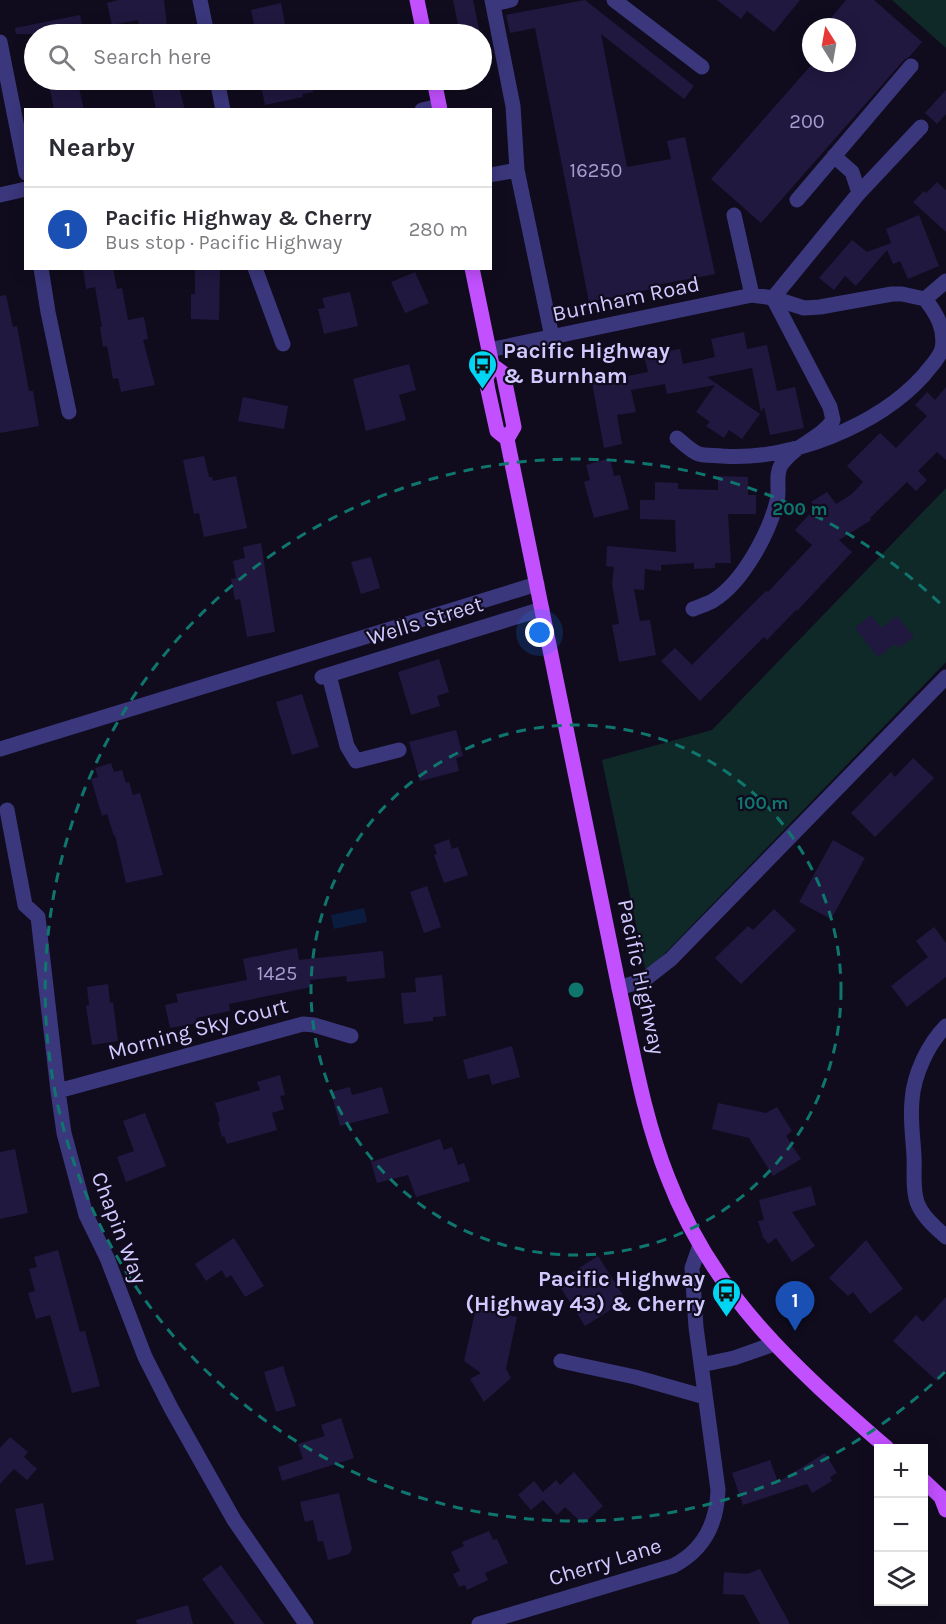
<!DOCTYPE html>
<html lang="en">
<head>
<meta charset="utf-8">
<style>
	body { margin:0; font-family:Karla,sans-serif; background:#f2f2f3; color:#2b2b33 }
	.controls { position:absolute; right:18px; bottom:18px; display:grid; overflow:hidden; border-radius:0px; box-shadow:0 3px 15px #0003 }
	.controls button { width:54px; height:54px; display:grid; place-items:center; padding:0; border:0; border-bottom:2px solid #e1e1e2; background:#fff; color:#2b2b33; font:30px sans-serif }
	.compass { position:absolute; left:802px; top:18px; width:54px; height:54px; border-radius:50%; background:#fff; box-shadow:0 3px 15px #0003; rotate:349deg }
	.you { position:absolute; left:540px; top:633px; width:21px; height:21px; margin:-15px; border:4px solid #fff; border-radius:50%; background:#1a73e8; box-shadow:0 0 0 9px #1a73e833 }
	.badge { display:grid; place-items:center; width:39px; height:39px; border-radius:50%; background:#0b8043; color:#fff; font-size:20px; font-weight:700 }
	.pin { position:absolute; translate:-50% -50px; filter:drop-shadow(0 2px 3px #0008) }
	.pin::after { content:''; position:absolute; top:32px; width:21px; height:18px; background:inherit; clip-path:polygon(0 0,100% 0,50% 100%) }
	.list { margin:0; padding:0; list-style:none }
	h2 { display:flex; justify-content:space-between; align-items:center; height:78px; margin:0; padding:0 24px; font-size:26px }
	h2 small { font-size:20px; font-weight:400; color:#7c7c81 }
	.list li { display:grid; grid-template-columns:39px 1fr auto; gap:18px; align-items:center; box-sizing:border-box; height:84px; padding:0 24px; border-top:2px solid #e1e1e2 }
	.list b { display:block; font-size:22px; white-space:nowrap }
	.list p { margin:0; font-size:20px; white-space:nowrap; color:#7c7c81 }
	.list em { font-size:20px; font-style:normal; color:#7c7c81 }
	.icon { flex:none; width:33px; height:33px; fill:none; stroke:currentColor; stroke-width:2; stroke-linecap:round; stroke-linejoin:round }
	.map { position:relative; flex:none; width:946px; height:1624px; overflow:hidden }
	.search { position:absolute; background:#fff; box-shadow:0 3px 15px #0003; left:24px; top:24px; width:468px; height:66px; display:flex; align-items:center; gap:15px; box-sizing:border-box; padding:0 21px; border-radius:33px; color:#7c7c81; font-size:22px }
	.panel { position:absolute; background:#fff; box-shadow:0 3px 15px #0003; left:24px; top:108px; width:468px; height:162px; border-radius:0px }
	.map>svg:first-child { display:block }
</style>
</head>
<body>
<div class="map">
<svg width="946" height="1624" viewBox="0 0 946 1624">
	<rect width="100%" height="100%" fill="#100c1e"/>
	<path fill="#0f2828" d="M 892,0 L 946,0 L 946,48 Z
		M 946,488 L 946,662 L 646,973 L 602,760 L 712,730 Z"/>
	<path fill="#0b1c3e" d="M 364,908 L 367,922 L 334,929 L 331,915 Z"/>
	<path fill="#21183f" d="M 119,0 L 164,0 L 168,34 L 141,34 L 138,20 L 112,25 L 107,3 Z
		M 453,0 L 473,0 L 480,34 L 460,34 Z
		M 585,0 L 694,86 L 684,99 L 601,34 L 627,167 L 671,159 L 667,141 L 685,137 L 715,274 L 651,286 L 652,289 L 589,302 L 535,28 L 510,33 L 506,15 Z
		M 717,0 L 800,0 L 774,32 L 747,11 L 741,19 Z
		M 846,0 L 874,0 L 922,42 L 909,57 L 904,60 L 761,223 L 711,179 L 813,63 L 847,63 L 847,27 L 841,27 L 831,18 Z
		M 281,3 L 287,34 L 256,34 L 251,10 Z
		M 80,15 L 84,34 L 16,34 L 15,28 Z
		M 150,80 L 177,80 L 185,110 L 156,110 Z
		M 260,80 L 311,80 L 313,92 L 302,94 L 303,97 L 265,105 Z
		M 78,84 L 84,110 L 54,110 L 50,89 Z
		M 946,90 L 946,114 L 937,124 L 925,113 Z
		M 937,182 L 946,190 L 946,232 L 913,202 L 924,191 L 926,193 Z
		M 919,215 L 939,266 L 908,279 L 900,261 L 893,264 L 887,250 L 856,286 L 845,276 L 834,290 L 819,278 L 852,240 L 867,252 L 891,243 L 886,229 Z
		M 83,268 L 113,268 L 117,289 L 122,288 L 128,320 L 144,317 L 148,339 L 143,340 L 155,385 L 121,392 L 118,378 L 113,379 L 107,346 L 103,347 L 100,327 L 102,327 L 95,287 L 86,289 Z
		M 195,268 L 220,268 L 219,320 L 191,319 L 191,294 L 195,294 Z
		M 415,272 L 429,303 L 405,313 L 391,282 Z
		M 350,292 L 358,326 L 324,334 L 318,309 L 325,308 L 322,298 Z
		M 6,295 L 13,327 L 17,326 L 29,391 L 33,391 L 39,426 L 0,433 L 0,296 Z
		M 744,332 L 747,349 L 767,345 L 777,391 L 795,387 L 804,428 L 770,435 L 764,407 L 761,412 L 752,368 L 707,377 L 760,414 L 742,439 L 729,430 L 724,438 L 706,426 L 710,422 L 696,412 L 715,385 L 667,394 L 665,384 L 631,390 L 636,412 L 617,415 L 622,444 L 604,448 L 592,383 L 648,372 L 644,355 L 680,349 L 683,364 L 715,357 L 711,339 Z
		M 409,364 L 416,390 L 399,395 L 406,420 L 366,431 L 353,379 Z
		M 946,387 L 946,460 L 937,452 L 918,471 L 927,480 L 916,491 L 907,482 L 870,518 L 871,520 L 839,540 L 852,552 L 797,611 L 796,610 L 767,640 L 764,637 L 700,701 L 661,661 L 675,648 L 692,665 L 766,591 L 768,592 L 812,545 L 795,530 L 815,508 L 811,502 L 827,492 L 836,504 L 852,494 L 863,482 L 847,466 L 880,433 L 896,448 L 927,416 L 915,405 L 927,392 L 935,400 Z
		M 243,397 L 288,406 L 284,429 L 238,421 Z
		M 204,456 L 209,477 L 212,477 L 213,481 L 236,476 L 247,528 L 204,537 L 199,513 L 194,514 L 183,460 Z
		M 610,458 L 614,476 L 620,475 L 629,509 L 594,518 L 584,482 L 590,480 L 586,465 Z
		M 718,476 L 748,477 L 748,495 L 756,495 L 756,514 L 728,514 L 731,563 L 715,563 L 715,568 L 694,569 L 694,563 L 661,565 L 661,571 L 645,569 L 644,590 L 634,589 L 640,621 L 650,620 L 656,655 L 619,662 L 612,625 L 619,624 L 612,584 L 614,567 L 606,566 L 607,546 L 676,552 L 675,520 L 640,519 L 640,500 L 655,500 L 655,482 L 678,483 L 678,489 L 718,490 Z
		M 261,543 L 275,632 L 247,637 L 240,599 L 235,600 L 231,579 L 236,578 L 233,561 L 245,558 L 243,547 Z
		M 371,557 L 380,588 L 361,594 L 351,562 Z
		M 871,615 L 881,628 L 897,616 L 914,637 L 899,648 L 895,644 L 878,657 L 855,628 Z
		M 439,659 L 449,692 L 437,696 L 440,706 L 411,715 L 398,672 Z
		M 302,694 L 319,747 L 292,755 L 276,702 Z
		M 456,730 L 463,756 L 456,758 L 459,771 L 420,781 L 409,742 Z
		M 913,758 L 934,778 L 875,837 L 851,813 L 891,772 L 895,777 Z
		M 111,763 L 114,772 L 122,770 L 126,783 L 129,782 L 133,795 L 140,793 L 163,875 L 126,883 L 115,835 L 114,836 L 107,814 L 102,816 L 91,779 L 98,777 L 95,768 Z
		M 449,839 L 452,849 L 458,847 L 468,875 L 444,883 L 434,855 L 437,854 L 434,845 Z
		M 833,840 L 865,858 L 831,919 L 799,902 Z
		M 427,886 L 441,927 L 424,933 L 410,892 Z
		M 774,909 L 796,930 L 741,984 L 715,958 L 748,926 L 753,930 Z
		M 934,927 L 946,943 L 946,977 L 907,1007 L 891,986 L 928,957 L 916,941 Z
		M 297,948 L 299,960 L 383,951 L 385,978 L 347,982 L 346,976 L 310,980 L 311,987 L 229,1004 L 230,1011 L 196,1018 L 197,1023 L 170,1028 L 165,1005 L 178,1002 L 176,994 L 247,980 L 243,959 Z
		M 442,975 L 446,1016 L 433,1017 L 433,1021 L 404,1024 L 401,993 L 416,992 L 415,978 Z
		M 108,984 L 110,1003 L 113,1002 L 118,1041 L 92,1045 L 86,1006 L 89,1005 L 87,987 Z
		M 512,1046 L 520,1077 L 492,1085 L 489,1074 L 468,1079 L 463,1060 Z
		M 280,1075 L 285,1095 L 280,1096 L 284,1109 L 272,1113 L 277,1130 L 227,1144 L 224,1136 L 222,1137 L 218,1122 L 220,1121 L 215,1103 L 260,1090 L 257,1082 Z
		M 350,1087 L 352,1095 L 382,1087 L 389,1113 L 340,1126 L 331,1092 Z
		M 718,1103 L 766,1113 L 777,1107 L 792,1131 L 786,1136 L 801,1159 L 773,1176 L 749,1138 L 712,1129 Z
		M 145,1113 L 166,1166 L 126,1182 L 117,1157 L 134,1151 L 123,1121 Z
		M 440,1139 L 444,1150 L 452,1147 L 458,1165 L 464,1163 L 470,1181 L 416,1197 L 408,1175 L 377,1183 L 371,1162 Z
		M 15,1149 L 28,1213 L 0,1219 L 0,1152 Z
		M 811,1186 L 816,1205 L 792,1212 L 815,1246 L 792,1262 L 776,1238 L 768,1244 L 763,1237 L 758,1221 L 764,1220 L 759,1200 Z
		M 234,1238 L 264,1286 L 245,1297 L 231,1275 L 226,1278 L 222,1270 L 206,1281 L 195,1264 Z
		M 866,1240 L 903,1289 L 870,1314 L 853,1292 L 848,1296 L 829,1278 Z
		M 58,1250 L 80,1332 L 85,1331 L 100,1386 L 72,1393 L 50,1315 L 36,1319 L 28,1293 L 35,1291 L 29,1269 L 37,1267 L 34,1257 Z
		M 598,1256 L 626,1300 L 585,1326 L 557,1282 Z
		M 946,1297 L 946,1371 L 937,1381 L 893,1341 L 916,1315 L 923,1322 Z
		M 476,1308 L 517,1317 L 506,1369 L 511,1378 L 484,1402 L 470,1379 L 481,1373 L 464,1361 Z
		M 283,1366 L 296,1406 L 276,1412 L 264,1372 Z
		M 341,1418 L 354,1458 L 282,1481 L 278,1467 L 303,1459 L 298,1444 L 325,1436 L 321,1425 Z
		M 10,1437 L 28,1452 L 24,1457 L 37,1469 L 27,1480 L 14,1469 L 0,1484 L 0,1448 Z
		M 825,1453 L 837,1473 L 830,1477 L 832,1481 L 812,1493 L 807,1484 L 743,1505 L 732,1473 L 770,1460 L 778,1482 Z
		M 574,1472 L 603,1506 L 583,1524 L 565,1507 L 557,1515 L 543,1500 L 531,1510 L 518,1495 L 534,1481 L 543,1492 L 556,1480 L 560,1485 Z
		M 339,1493 L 352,1549 L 349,1554 L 328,1560 L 323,1541 L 318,1542 L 313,1520 L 305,1522 L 300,1502 Z
		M 43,1503 L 54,1560 L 26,1565 L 15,1509 Z
		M 489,1531 L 493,1540 L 497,1539 L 508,1563 L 485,1573 L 488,1580 L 467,1590 L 465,1585 L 459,1587 L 453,1574 L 460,1571 L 451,1552 L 464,1546 L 462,1542 Z
		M 221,1565 L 264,1624 L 235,1624 L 202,1579 Z
		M 760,1569 L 790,1624 L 760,1624 L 744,1595 L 723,1594 L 724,1572 L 747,1574 Z
		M 188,1605 L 193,1624 L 137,1624 L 136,1620 Z"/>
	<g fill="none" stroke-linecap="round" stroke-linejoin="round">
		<path stroke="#3b377d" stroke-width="15" d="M 200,0 L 207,34
			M 492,0 L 513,106 L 517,170
			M 614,0 L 702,67
			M 493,4 L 511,0
			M 0,42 L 26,173
			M 217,80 L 223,110
			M 422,110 L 439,106
			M 490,175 L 517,170 L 552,337
			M 859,193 L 921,127
			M 0,195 L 26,189
			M 797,200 L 911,66
			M 734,215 L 752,295
			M 41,268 L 48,312 L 69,412
			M 255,268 L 283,344
			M 773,298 L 859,193 L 852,172 L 834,156
			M 925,299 L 946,281
			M 489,350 L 752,295 L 773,298 L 804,308 L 820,307 L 892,294 L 902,294 L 925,299 C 936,313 946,329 942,349 C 939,359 930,367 924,375 C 878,426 790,461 722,456 C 715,455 706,456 699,454 C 692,452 683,443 677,438
			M 693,609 C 700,606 708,604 714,600 C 743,582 769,533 777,501 C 780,490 775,475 781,465 C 794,445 821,439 833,420 L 830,407 L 773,298
			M 329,675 L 347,746 L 356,761 L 399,750
			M 322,677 L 542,609
			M 0,749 L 537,584
			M 7,810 L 25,905 L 38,917 L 58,1091 L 64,1133 L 86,1215 L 107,1258 L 145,1357 L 171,1408 L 234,1520 L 306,1624
			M 619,988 L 644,980 L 671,959 L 946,677
			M 946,1026 C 928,1044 914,1074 912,1100 C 910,1119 913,1137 914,1156 C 915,1171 912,1187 917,1202 C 922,1216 935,1227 946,1237
			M 58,1091 L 303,1024 L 314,1025 L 351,1036
			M 561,1361 L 635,1377 L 705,1397
			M 701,1365 L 734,1358 L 774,1344
			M 479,1624 L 673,1566 C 704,1550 717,1523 718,1490 L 696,1327 L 692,1268 L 700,1245"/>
		<path stroke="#c250ff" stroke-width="15" d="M 417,0 L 424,34
			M 434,80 L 440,110
			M 472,268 L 492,365 L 486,379 L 488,390 L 497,431 L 507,439 L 619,988 C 633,1052 644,1118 668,1178 C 713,1296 795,1368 887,1448
			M 492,365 L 503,373 L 514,427 L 507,439
			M 924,1481 L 941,1497 L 946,1510"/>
	</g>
	<g fill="none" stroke="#0f766e" stroke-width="3" stroke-dasharray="10 8">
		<circle cx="576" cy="990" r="265"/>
		<path d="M945 1372A531 531 0 1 1 945 608"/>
	</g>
	<defs>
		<symbol id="bus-pin" viewBox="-11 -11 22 30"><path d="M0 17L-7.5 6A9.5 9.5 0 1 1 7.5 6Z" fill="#00d5f4" stroke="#100c1e"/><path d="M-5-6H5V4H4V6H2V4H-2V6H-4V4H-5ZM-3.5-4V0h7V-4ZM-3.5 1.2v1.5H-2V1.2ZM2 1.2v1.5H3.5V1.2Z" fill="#111"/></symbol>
	</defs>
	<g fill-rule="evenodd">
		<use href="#bus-pin" x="466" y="348" width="33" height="45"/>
		<use href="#bus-pin" x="710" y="1276" width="33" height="45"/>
	</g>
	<g text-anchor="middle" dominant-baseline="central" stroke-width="4.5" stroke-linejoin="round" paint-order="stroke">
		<g font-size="20" fill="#a59dcf">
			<text x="807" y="121">200</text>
			<text x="596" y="170">16250</text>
			<text x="277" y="973">1425</text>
		</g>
		<g font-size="22" fill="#d1c9ff" stroke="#100c1e">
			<text transform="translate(626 299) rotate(-12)">Burnham Road</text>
			<text transform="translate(425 621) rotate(-17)">Wells Street</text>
			<text transform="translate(641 977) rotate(78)">Pacific Highway</text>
			<text transform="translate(198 1029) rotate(-15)">Morning Sky Court</text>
			<text transform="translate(119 1228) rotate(69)">Chapin Way</text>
			<text transform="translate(605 1562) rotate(-17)">Cherry Lane</text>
		</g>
		<g font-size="22" font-weight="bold" fill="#d1c9ff" stroke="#100c1e" text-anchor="start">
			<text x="503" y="351">Pacific Highway<tspan x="503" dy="25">&amp; Burnham</tspan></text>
			<text x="705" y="1279" text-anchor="end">Pacific Highway<tspan x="705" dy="25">(Highway 43) &amp; Cherry</tspan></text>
		</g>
	</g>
	<circle cx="576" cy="990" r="9" fill="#0f766e" stroke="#100c1e" stroke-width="3"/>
	<g font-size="18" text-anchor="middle" font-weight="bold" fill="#0f766e" stroke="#100c1e" stroke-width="4.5" stroke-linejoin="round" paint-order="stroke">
		<text x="800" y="515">200 m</text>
		<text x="763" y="809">100 m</text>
	</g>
</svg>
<div class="controls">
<button>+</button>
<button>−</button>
<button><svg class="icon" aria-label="layers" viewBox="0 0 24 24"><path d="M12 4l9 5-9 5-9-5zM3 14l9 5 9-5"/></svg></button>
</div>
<svg class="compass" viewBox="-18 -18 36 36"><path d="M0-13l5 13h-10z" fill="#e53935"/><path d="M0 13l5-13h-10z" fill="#7c7c81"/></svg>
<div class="you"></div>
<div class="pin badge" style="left:795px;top:1331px;background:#1a4fb4">1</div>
<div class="search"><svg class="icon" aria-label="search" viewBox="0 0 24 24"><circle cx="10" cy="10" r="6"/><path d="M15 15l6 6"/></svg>Search here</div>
<section class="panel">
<h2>Nearby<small></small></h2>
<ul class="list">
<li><span class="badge" style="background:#1a4fb4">1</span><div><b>Pacific Highway &amp; Cherry</b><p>Bus stop · Pacific Highway</p></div><em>280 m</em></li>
</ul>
</section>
</div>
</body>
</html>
